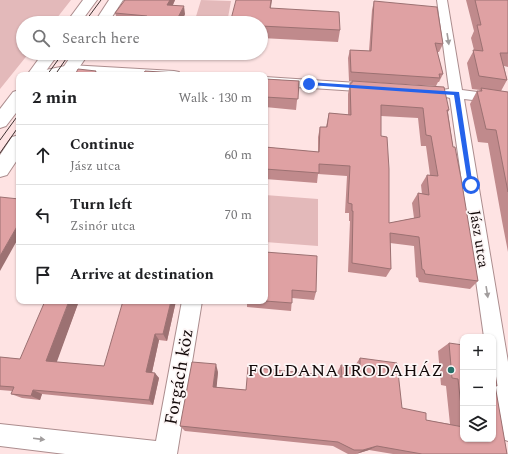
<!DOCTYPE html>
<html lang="en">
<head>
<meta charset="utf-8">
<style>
	body { margin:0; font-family:Spectral,serif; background:#f6f6f6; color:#202124 }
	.controls { position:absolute; right:12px; bottom:12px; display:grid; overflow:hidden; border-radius:8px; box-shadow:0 1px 3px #0004 }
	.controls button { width:36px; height:36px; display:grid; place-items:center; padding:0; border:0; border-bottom:1px solid #e0e0e0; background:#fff; color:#202124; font:20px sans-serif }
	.stop { position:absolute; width:12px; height:12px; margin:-9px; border:3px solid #2563eb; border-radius:50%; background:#fff }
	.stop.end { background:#2563eb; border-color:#fff; box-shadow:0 1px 4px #0008 }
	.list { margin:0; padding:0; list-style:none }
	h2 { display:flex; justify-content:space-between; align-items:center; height:52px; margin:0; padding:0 16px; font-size:17px }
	h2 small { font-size:13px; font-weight:400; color:#757577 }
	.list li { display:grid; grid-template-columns:26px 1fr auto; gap:12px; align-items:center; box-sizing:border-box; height:60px; padding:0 16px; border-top:1px solid #e0e0e0 }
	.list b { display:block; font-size:15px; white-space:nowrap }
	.list p { margin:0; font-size:13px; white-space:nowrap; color:#757577 }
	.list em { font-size:13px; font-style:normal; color:#757577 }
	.icon { flex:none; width:22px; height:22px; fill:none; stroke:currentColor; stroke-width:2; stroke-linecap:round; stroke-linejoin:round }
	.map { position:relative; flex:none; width:508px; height:454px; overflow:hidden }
	.search { position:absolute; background:#fff; box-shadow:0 1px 3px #0004; left:16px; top:16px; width:252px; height:44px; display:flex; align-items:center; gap:10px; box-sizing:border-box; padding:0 14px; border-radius:22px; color:#757577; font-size:15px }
	.panel { position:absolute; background:#fff; box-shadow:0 1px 3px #0004; left:16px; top:72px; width:252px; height:232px; border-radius:8px }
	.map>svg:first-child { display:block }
</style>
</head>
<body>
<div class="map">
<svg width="508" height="454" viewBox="0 0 508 454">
	<rect width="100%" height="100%" fill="#fee3e3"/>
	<path fill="#e3b9ba" d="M 0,0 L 71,0 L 53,23 L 23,23 L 23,53 L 29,53 L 0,89 Z
		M 201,0 L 231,1 L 227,23 L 194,23 Z
		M 265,195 L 318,199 L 318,246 L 265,242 Z"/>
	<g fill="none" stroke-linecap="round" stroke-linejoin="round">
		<defs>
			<path id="minor" d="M 437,0 L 447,0 L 462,90 L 508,96 L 508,104 L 464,99 L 508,362 L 508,441 L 500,438 C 488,409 493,368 493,337 L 484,337 L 450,98 L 442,96 L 440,93 L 442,90 L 449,89 Z
				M 70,65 L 174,71 L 179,72 L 180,75 L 106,75 L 70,73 L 60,75 L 35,75 L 36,72 Z
				M 265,77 L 373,84 L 378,85 L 380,88 L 378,91 L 373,92 L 265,85 Z
				M 182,301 L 202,301 L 177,454 L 65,454 L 0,446 L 0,424 L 156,441 Z"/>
			<path id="secondary" d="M 83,0 L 97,0 L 80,23 L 66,23 Z
				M 109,0 L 123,0 L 108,23 L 94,23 Z
				M 43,53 L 59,53 L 43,75 L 27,75 Z
				M 73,53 L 89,53 L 74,75 L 58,75 Z
				M 19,90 L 19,109 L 6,126 L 0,128 L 0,109 L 13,92 Z
				M 19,135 L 19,157 L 7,175 L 0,177 L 0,155 L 12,137 Z"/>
		</defs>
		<use href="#minor" stroke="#ac8d8e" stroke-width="2"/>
		<use href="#secondary" stroke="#ac8d8e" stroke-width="2"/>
		<use href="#minor" fill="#fff" fill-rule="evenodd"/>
		<use href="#secondary" fill="#fff" fill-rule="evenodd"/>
		<path stroke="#3f3131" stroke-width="1" d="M 84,23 L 101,0
			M 47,75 L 63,53
			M 55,75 L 70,53
			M 0,140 L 19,114
			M 0,153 L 19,126"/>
	</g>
	<path fill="#c08a8c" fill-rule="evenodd" d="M 125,0 L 175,0 L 173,5 L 185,14 L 181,23 L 140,23 L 118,21 L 115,13 Z
		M 466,0 L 508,0 L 508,67 L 504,66 L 507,80 L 501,91 L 508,92 L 508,252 L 502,221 L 488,143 L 478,142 L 470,104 L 477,91 L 479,91 L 480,90 L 472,89 L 467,63 L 474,50 L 471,38 L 474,31 Z
		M 374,1 L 443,44 L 439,52 L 437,52 L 443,74 L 439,82 L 438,82 L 436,86 L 349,81 L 348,58 L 350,50 L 369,51 L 372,10 Z
		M 271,8 L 340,30 L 338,42 L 261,38 L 261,40 L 261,23 Z
		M 265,79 L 299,81 L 296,110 L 265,107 Z
		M 352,81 L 449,110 L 448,112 L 453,147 L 478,281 L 470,289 L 419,282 L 418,278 L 416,277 L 414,246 L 390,243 L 391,269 L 386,277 L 348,272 L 350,221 L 349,221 L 349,213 L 345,213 L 347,176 L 318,174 L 317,183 L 265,179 L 265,147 L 318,152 L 318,137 L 320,127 L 326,127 L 329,113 L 348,115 L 348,94 L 350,83 L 352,83 ZM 381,116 L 418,118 L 421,146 L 426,146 L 430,175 L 427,175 L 421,185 L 422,194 L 418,193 L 412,203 L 414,218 L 389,223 L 381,136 Z
		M 265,252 L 316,292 L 314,300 L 292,298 L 291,311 L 247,307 L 247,301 L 265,301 Z
		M 79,301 L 56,362 L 104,366 L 176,301 L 167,341 L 159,340 L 152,372 L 159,378 L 153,405 L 42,394 L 40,400 L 22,398 L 11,394 L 12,391 L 0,390 L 0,357 L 20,359 Z
		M 449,343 L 493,360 L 497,386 L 495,387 L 507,454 L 393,454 L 369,450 L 356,454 L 348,454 L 333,446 L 185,431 L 180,426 L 218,372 L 216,387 L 246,390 L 337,376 L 337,373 L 341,365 L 354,367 L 360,358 L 402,408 L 426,420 L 450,424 L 446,386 L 441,385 L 438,351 Z"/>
	<path fill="#9c7172" d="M 170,0 L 175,0 L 169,13 L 167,5 Z
		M 271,0 L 272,0 L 269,20 L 270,8 Z
		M 184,6 L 185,14 L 181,23 L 175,23 Z
		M 96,71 L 97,75 L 94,75 Z
		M 19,223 L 19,237 L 0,271 L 0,256 Z
		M 69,301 L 79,301 L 55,367 L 46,361 Z
		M 171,301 L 176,301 L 167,341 L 163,334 Z
		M 155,334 L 159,340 L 151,377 L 146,372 Z
		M 216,364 L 218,372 L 216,394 L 213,387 Z
		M 155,373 L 159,378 L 153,405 L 149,400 Z
		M 33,390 L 42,394 L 40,400 L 31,396 Z
		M 377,446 L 369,450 L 356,454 L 363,450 Z"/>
	<path fill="#dfa1a3" stroke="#9c7172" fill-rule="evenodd" d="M 125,0 L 170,0 L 167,5 L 184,6 L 175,23 L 160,23 L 144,21 L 147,16 L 115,13 Z
		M 236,0 L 271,0 L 270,8 L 339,12 L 340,30 L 261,26 L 261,29 L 261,23 L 230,23 Z
		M 475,0 L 508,0 L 508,53 L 500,53 L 507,80 L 479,76 L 473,50 L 483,51 L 477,25 L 481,25 Z
		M 374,1 L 437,7 L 443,44 L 435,43 L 443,74 L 439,74 L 440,78 L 351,72 L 350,50 L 371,51 Z
		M 78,69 L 96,71 L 94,75 L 75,75 Z
		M 145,71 L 208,75 L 143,75 Z
		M 265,79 L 299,81 L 298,99 L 265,97 Z
		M 352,81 L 444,87 L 449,110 L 447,110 L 453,147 L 455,147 L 461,178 L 478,281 L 425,274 L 424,270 L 422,269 L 419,237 L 390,233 L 391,269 L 352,263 L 353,211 L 352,211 L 352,204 L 348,203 L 350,166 L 319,164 L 319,173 L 265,169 L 265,147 L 319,152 L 320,127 L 327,127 L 329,113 L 351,115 L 350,83 L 352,83 ZM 381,105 L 423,108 L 426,135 L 431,136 L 438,176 L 427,175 L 429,195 L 418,193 L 420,217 L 389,223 L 389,169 L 387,137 L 381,136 Z
		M 481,88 L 508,92 L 508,192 L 496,130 L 486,129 L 477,91 L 482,91 Z
		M 0,197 L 19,199 L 19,223 L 0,256 Z
		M 265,252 L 317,256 L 316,292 L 292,290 L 292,303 L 265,301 Z
		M 45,301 L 69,301 L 46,361 L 104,366 L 123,301 L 171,301 L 163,334 L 155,334 L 146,372 L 155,373 L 149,400 L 33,390 L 31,396 L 11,394 L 14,387 L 0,386 L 0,357 L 20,359 Z
		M 449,343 L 463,345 L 463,424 L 458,379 L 452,378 Z
		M 360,358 L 397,363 L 402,408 L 426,413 L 426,420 L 463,427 L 463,439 L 493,439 L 493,360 L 497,386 L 495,385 L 507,454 L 422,454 L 377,446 L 363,450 L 354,450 L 338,442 L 180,426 L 192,362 L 216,364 L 213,387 L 246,390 L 248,367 L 342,377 L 341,365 L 360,368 Z"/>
	<defs><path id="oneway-solid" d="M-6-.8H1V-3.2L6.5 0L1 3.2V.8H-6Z"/></defs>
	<g fill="#a19d9d">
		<use href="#oneway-solid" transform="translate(448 39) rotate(81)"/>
		<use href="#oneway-solid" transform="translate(487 292) rotate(81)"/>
		<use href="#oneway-solid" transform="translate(39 439) rotate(7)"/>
	</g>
	<path fill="#2563eb" d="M 308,82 L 459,92 L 473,187 L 471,188 L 468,185 L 454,95 L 309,85 L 308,85 Z"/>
	<circle fill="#277069" stroke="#fdf6f6" stroke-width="1.5" cx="451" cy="370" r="4"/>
	<g text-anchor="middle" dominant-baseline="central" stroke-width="3.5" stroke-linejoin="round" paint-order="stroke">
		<g font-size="15" fill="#130909" stroke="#fdf6f6">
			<text transform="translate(479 239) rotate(81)">Jász utca</text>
		</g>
		<g font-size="18" fill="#130909" stroke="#fdf6f6" text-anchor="end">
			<text x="443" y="370">FOLDANA IRODAHÁZ</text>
		</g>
		<g font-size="18" fill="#130909" stroke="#fdf6f6">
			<text transform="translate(179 377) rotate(-80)">Forgách köz</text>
		</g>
	</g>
</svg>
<div class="controls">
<button>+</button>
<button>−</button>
<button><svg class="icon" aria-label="layers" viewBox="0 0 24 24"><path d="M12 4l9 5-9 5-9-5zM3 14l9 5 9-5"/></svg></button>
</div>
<div class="stop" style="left:471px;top:185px"></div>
<div class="stop end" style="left:309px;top:84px"></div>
<div class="search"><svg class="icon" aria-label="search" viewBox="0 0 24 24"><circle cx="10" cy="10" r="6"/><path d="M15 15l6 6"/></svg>Search here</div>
<section class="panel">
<h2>2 min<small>Walk · 130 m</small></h2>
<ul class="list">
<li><svg class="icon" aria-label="ahead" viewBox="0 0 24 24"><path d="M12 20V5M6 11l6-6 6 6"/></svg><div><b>Continue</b><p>Jász utca</p></div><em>60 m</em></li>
<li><svg class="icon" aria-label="left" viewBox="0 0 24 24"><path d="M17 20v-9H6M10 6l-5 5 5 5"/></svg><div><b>Turn left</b><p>Zsinór utca</p></div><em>70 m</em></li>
<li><svg class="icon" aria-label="arrive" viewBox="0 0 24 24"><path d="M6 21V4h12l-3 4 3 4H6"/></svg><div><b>Arrive at destination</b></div></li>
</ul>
</section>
</div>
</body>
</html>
